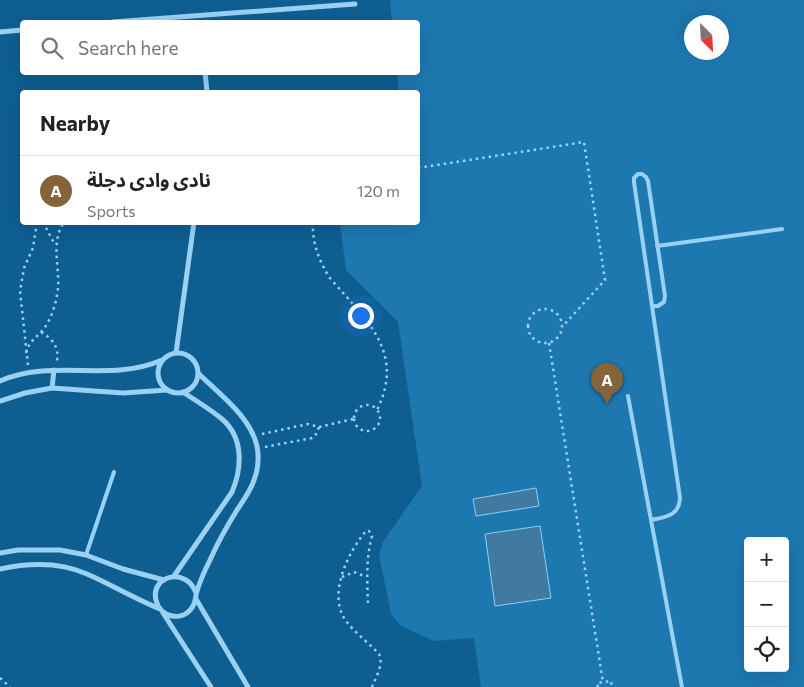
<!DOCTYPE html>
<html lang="en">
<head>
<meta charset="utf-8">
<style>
	body { margin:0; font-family:Commissioner,"Noto Sans Arabic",sans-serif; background:#f2f2f2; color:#222 }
	.controls { position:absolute; right:15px; bottom:15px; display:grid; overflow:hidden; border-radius:5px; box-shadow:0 5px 20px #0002 }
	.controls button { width:45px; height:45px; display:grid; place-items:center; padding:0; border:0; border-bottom:1px solid #e0e0e0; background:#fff; color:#222; font:25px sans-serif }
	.compass { position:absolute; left:684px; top:15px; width:45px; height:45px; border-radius:50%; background:#fff; box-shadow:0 5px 20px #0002; rotate:156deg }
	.you { position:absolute; left:360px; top:315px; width:18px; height:18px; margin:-12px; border:4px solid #fff; border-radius:50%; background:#1a73e8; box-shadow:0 0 0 8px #1a73e833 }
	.badge { display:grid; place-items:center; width:32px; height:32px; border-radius:50%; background:#85643c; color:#fff; font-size:16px; font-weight:700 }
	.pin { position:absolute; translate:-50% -41px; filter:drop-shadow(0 1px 2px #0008) }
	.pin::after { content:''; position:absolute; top:26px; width:18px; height:15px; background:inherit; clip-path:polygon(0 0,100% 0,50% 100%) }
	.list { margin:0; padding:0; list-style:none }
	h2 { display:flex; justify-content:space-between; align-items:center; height:65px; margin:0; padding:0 20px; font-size:21px }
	h2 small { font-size:16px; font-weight:400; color:#767676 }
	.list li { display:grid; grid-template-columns:32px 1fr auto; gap:15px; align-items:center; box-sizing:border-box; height:70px; padding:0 20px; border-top:1px solid #e0e0e0 }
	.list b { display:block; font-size:19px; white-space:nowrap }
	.list p { margin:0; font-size:16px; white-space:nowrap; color:#767676 }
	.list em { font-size:16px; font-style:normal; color:#767676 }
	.icon { flex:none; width:28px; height:28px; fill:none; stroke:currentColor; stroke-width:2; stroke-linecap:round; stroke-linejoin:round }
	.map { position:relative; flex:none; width:804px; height:687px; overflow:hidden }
	.search { position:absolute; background:#fff; box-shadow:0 5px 20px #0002; left:20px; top:20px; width:400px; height:55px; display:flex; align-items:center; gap:12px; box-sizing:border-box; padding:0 18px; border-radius:5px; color:#767676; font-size:19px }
	.panel { position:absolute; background:#fff; box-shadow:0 5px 20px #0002; left:20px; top:90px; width:400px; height:135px; border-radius:5px }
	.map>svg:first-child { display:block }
</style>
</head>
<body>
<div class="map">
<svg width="804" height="687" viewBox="0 0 804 687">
	<rect width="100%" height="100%" fill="#0f5e92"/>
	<path fill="#1d78b0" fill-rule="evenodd" d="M 390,0 L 804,0 L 804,687 L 481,687 L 474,638 L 434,641 L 401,626 L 391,614 L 379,555 L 383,542 L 422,486 L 398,322 L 346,270 L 340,223 L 418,222 L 418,92 L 399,92 L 397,73 L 418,72 L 418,22 L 392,22 ZM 692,22 L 722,22 L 722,52 L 692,52 ZM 748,541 L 785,541 L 785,668 L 748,668 Z"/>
	<path fill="#417aa0" stroke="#8acff8" d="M 536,488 L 539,506 L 476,516 L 473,499 Z
		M 540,526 L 551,598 L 495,606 L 485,534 Z"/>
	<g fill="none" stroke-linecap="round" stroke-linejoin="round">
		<path stroke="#99d1f4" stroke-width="2.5" stroke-dasharray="2.5 4" stroke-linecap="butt" d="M 418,168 L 584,142 L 605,280 L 562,327
			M 43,222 L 55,245
			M 313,222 C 312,243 319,260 329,277 C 365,319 406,351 377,410
			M528 326a17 17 0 1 1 34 0a17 17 0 1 1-34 0Z
			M 41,332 C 53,339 59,347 57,361
			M 549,343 L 603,682
			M 26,353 C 30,340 34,340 42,331 C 50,322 55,307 57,295 C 62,271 49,244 64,222
			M 28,365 L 20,291 L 24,268 L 33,248 L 37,222
			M354 418a13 13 0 1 1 26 0a13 13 0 1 1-26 0Z
			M 262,434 L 308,424 L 319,427 L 353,419
			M 265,447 L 312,438 L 317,433 L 319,427
			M 342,577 L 354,572 L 366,577
			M 368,603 C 367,580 366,558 372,536 L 369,531 L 366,531 C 348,552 327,595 346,621 C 355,633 369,643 379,654 C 384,664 376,677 372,687
			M 0,678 L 10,687
			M 598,687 L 597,683 L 611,681 L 612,687"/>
		<path stroke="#99d1f4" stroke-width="4" d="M 657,246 L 782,229
			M 628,396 L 682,687
			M 651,520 C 666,517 679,516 680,498 L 634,182 L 634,178 L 638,174 L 642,174 L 646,177 L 648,181 L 665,296 L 664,302 L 658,306 L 652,306
			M 86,555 L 114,472"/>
		<path stroke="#99d1f4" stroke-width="5" d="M 112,22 L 355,4
			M 0,32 L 22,30
			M 205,72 L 207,92
			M 176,353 L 194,222
			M158 373a20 20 0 1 1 40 0a20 20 0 1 1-40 0Z
			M 0,381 C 52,358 110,383 162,360
			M 52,388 L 54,370
			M 0,401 L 25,393 L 52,388 L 123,393 L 167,390
			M 0,553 L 18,550 L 60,550 L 86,555 L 123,569 L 164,580
			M 0,569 C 28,563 60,562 87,574 C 112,585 135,599 160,609
			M 174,576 L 232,492 C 242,468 244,438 222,419 C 210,409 196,401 183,392
			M 196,593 C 186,566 150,576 156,600 C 160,617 181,622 191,609 C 196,603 195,598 197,591 C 200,581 205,570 210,560 C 218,542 227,526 237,510 C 243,501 251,490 254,480 C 258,470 259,457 257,446 C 250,416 219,394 198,373
			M 196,599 L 248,687
			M 163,613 L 211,687"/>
	</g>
</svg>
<div class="controls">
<button>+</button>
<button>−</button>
<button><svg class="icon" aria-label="locate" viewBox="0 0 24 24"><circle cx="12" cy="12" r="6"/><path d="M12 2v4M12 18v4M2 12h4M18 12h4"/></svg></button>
</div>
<svg class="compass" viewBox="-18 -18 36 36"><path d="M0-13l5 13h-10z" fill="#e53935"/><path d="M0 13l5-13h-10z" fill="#767676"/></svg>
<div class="you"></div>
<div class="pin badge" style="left:607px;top:404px">A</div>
<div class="search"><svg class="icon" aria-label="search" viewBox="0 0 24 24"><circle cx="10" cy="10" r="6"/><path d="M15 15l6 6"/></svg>Search here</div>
<section class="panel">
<h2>Nearby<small></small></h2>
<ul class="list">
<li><span class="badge">A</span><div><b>نادى وادى دجلة</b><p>Sports</p></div><em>120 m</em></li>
</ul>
</section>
</div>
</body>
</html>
